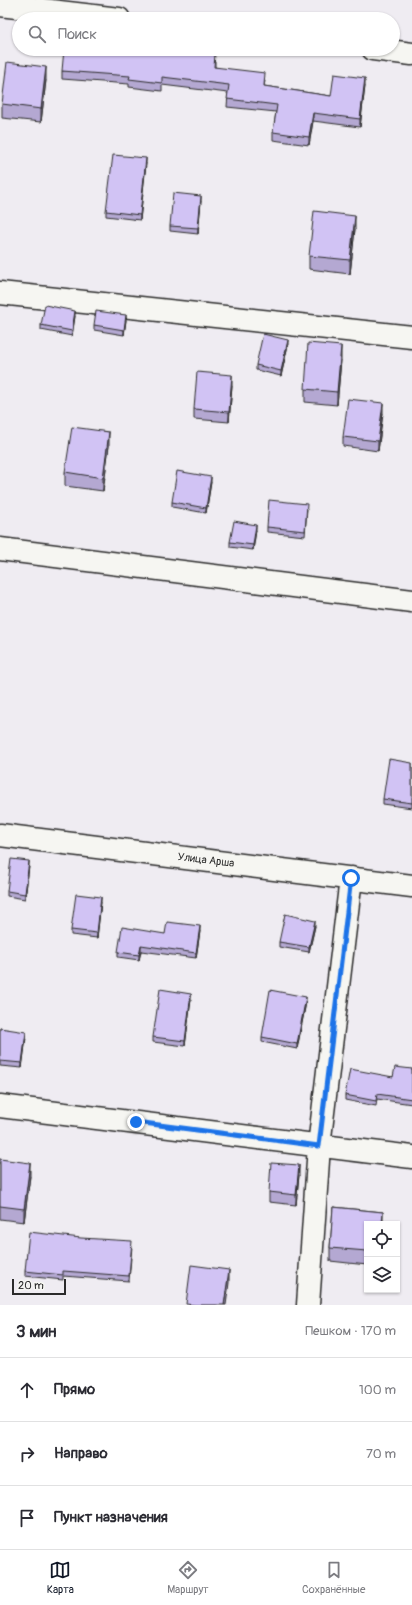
<!DOCTYPE html>
<html lang="ru">
<head>
<meta charset="utf-8">
<style>
	body { margin:0; font-family:Pangolin,sans-serif; background:#f7f7f7; color:#2b2b33 }
	.controls { position:absolute; right:12px; bottom:12px; display:grid; overflow:hidden; border-radius:0px; box-shadow:0 1px 3px #0004 }
	.controls button { width:36px; height:36px; display:grid; place-items:center; padding:0; border:0; border-bottom:1px solid #e1e1e2; background:#fff; color:#2b2b33; font:20px sans-serif }
	.scale { position:absolute; left:12px; bottom:10px; width:54px; box-sizing:border-box; padding-left:4px; border:2px solid #2b2b2b; border-top:0; font-size:11px; line-height:14px; white-space:nowrap; color:#2b2b2b; -webkit-text-stroke:3px #f6f6f2; paint-order:stroke }
	.stop { position:absolute; width:12px; height:12px; margin:-9px; border:3px solid #1a73e8; border-radius:50%; background:#fff }
	.stop.end { background:#1a73e8; border-color:#fff; box-shadow:0 1px 4px #0008 }
	.list { margin:0; padding:0; list-style:none }
	h2 { display:flex; justify-content:space-between; align-items:center; height:52px; margin:0; padding:0 16px; font-size:17px }
	h2 small { font-size:13px; font-weight:400; color:#7c7c81 }
	.list li { display:grid; grid-template-columns:26px 1fr auto; gap:12px; align-items:center; box-sizing:border-box; height:64px; padding:0 16px; border-top:1px solid #e1e1e2 }
	.list b { display:block; font-size:15px; white-space:nowrap }
	.list em { font-size:13px; font-style:normal; color:#7c7c81 }
	.icon { flex:none; width:22px; height:22px; fill:none; stroke:currentColor; stroke-width:2; stroke-linecap:round; stroke-linejoin:round }
	.map { position:relative; flex:none; width:412px; height:1305px; overflow:hidden }
	.search { position:absolute; background:#fff; box-shadow:0 1px 3px #0004; left:12px; right:12px; top:12px; height:44px; display:flex; align-items:center; gap:10px; box-sizing:border-box; padding:0 14px; border-radius:22px; color:#7c7c81; font-size:15px }
	.sheet { height:244px; background:#fff }
	nav { display:flex; justify-content:space-around; align-items:center; box-sizing:border-box; height:56px; border-top:1px solid #e1e1e2; background:#fff; font-size:11px; color:#7c7c81 }
	nav a { display:grid; justify-items:center; gap:2px }
	nav .on { color:#111827 }
	.map>svg:first-child { display:block }
</style>
</head>
<body>
<div class="map">
<svg width="412" height="1305" viewBox="0 0 412 1305">
	<rect width="100%" height="100%" fill="#efecf2"/>
	<filter id="ink" filterUnits="userSpaceOnUse"><feTurbulence type="fractalNoise" baseFrequency=".025" numOctaves="2"/><feDisplacementMap in="SourceGraphic" scale="8" xChannelSelector="R" yChannelSelector="G"/><feConvolveMatrix kernelMatrix="1 2 1 2 8 2 1 2 1" color-interpolation-filters="sRGB"/></filter>
	<g filter="url(#ink)">
		<g fill="none" stroke-linecap="round" stroke-linejoin="round">
			<defs>
				<path id="minor" d="M 0,5 L 119,19
					M 373,49 L 412,54
					M 0,293 L 412,337
					M 0,549 L 412,601
					M 0,835 L 412,886
					M 0,1106 L 412,1157
					M 308,1305 L 319,1146 L 351,878"/>
			</defs>
			<use href="#minor" stroke="#2b2b2b" stroke-width="25"/>
			<use href="#minor" stroke="#f6f6f2" stroke-width="22"/>
		</g>
		<path fill="#b4a8d2" stroke="#2b2b2b" d="M 215,62 L 215,67 L 265,81 L 264,86 L 331,96 L 365,86 L 360,127 L 313,121 L 309,145 L 273,140 L 273,132 L 276,112 L 227,107 L 228,93 L 162,85 L 162,91 L 129,87 L 129,84 L 62,79 L 62,71 Z
			M 46,80 L 41,122 L 2,118 L 2,104 Z
			M 146,163 L 140,220 L 106,216 L 106,211 Z
			M 201,201 L 198,234 L 170,231 L 170,226 Z
			M 355,229 L 350,274 L 309,269 L 309,256 Z
			M 75,316 L 72,336 L 41,330 L 41,325 Z
			M 126,320 L 124,335 L 94,330 L 94,325 Z
			M 288,345 L 281,376 L 256,370 L 256,365 Z
			M 341,360 L 337,405 L 305,402 L 305,389 Z
			M 232,385 L 229,422 L 194,419 L 194,409 Z
			M 383,413 L 378,451 L 343,446 L 343,437 Z
			M 109,446 L 103,491 L 65,486 L 65,472 Z
			M 211,482 L 206,513 L 172,507 L 172,502 Z
			M 307,509 L 305,536 L 267,532 L 267,527 Z
			M 256,530 L 253,550 L 230,547 L 230,542 Z
			M 412,763 L 412,808 L 383,804 L 383,799 Z
			M 29,866 L 25,899 L 7,896 L 7,891 Z
			M 101,902 L 97,938 L 71,935 L 71,930 Z
			M 315,926 L 309,952 L 279,947 L 279,942 Z
			M 200,931 L 196,958 L 141,951 L 139,960 L 118,957 L 118,952 L 165,934 Z
			M 191,999 L 185,1046 L 153,1042 L 153,1037 Z
			M 306,1002 L 297,1049 L 262,1042 L 262,1037 Z
			M 0,1028 L 26,1037 L 22,1068 L 0,1066 Z
			M 412,1069 L 412,1104 L 377,1099 L 376,1106 L 345,1100 L 345,1095 Z
			M 0,1159 L 30,1176 L 24,1222 L 0,1219 Z
			M 299,1175 L 296,1205 L 269,1202 L 269,1192 Z
			M 333,1207 L 383,1212 L 383,1224 L 367,1224 L 367,1265 L 330,1261 L 330,1248 Z
			M 132,1246 L 129,1281 L 63,1276 L 63,1280 L 25,1276 L 25,1271 Z"/>
		<path fill="#9288ab" stroke="#2b2b2b" d="M 46,67 L 46,80 L 41,122 L 41,109 Z
			M 365,78 L 365,86 L 360,127 L 360,119 Z
			M 313,113 L 313,121 L 309,145 L 309,137 Z
			M 146,158 L 146,163 L 140,220 L 140,215 Z
			M 201,196 L 201,201 L 198,234 L 198,228 Z
			M 355,216 L 355,229 L 350,274 L 350,260 Z
			M 75,311 L 75,316 L 72,336 L 72,331 Z
			M 126,315 L 126,320 L 124,335 L 124,330 Z
			M 288,340 L 288,345 L 281,376 L 281,371 Z
			M 341,346 L 341,360 L 337,405 L 337,392 Z
			M 232,375 L 232,385 L 229,422 L 229,412 Z
			M 383,403 L 383,413 L 378,451 L 378,441 Z
			M 109,432 L 109,446 L 103,491 L 103,478 Z
			M 211,477 L 211,482 L 206,513 L 206,508 Z
			M 256,525 L 256,530 L 253,550 L 253,545 Z
			M 29,861 L 29,866 L 25,899 L 25,894 Z
			M 101,897 L 101,902 L 97,938 L 97,933 Z
			M 315,921 L 315,926 L 309,952 L 309,947 Z
			M 200,926 L 200,931 L 196,958 L 196,953 Z
			M 141,945 L 141,951 L 139,960 L 139,955 Z
			M 191,994 L 191,999 L 185,1046 L 185,1041 Z
			M 306,997 L 306,1002 L 297,1049 L 297,1044 Z
			M 26,1032 L 26,1037 L 22,1068 L 22,1063 Z
			M 30,1163 L 30,1176 L 24,1222 L 24,1209 Z
			M 299,1165 L 299,1175 L 296,1205 L 296,1195 Z
			M 229,1270 L 229,1283 L 226,1305 L 224,1305 Z"/>
		<path fill="#d1c3f4" stroke="#2b2b2b" d="M 64,49 L 175,49 L 215,54 L 214,67 L 265,73 L 264,86 L 331,96 L 334,74 L 365,78 L 360,119 L 313,113 L 309,137 L 273,132 L 277,105 L 227,99 L 229,85 L 162,77 L 162,83 L 129,79 L 130,76 L 62,71 Z
			M 7,62 L 46,67 L 41,109 L 2,104 Z
			M 113,155 L 146,158 L 140,215 L 106,211 Z
			M 173,193 L 201,196 L 198,228 L 170,226 Z
			M 314,211 L 355,216 L 350,260 L 309,256 Z
			M 45,305 L 75,311 L 72,331 L 41,325 Z
			M 96,311 L 126,315 L 124,330 L 94,325 Z
			M 263,334 L 288,340 L 281,371 L 256,365 Z
			M 308,343 L 341,346 L 337,392 L 305,389 Z
			M 197,372 L 232,375 L 229,412 L 194,409 Z
			M 348,399 L 383,403 L 378,441 L 343,437 Z
			M 72,427 L 109,432 L 103,478 L 65,472 Z
			M 177,471 L 211,477 L 206,508 L 172,502 Z
			M 269,500 L 307,504 L 305,531 L 267,527 Z
			M 234,521 L 256,525 L 253,545 L 230,542 Z
			M 389,759 L 412,763 L 412,803 L 383,799 Z
			M 11,859 L 29,861 L 25,894 L 7,891 Z
			M 76,894 L 101,897 L 97,933 L 71,930 Z
			M 285,914 L 315,921 L 309,947 L 279,942 Z
			M 167,922 L 200,926 L 196,953 L 141,945 L 139,955 L 118,952 L 122,927 L 165,934 Z
			M 160,989 L 191,994 L 185,1041 L 153,1037 Z
			M 270,990 L 306,997 L 297,1044 L 262,1037 Z
			M 0,1028 L 26,1032 L 22,1063 L 0,1061 Z
			M 395,1067 L 412,1069 L 412,1099 L 377,1094 L 376,1101 L 345,1095 L 350,1069 L 393,1077 Z
			M 0,1159 L 30,1163 L 24,1209 L 0,1206 Z
			M 271,1163 L 299,1165 L 296,1195 L 269,1192 Z
			M 333,1207 L 383,1212 L 382,1224 L 367,1224 L 367,1251 L 330,1248 Z
			M 29,1232 L 81,1238 L 132,1241 L 129,1276 L 63,1271 L 63,1275 L 25,1271 Z
			M 191,1265 L 229,1270 L 224,1305 L 195,1305 L 186,1304 Z"/>
	</g>
	<g fill="none" stroke-linecap="round" stroke-linejoin="round" filter="url(#ink)">
		<path stroke="#1a73e8" stroke-width="5" d="M 136,1122 L 319,1146 L 351,878"/>
	</g>
	<g text-anchor="middle" dominant-baseline="central" stroke-width="3.5" stroke-linejoin="round" paint-order="stroke">
		<g font-size="11" fill="#2b2b2b" stroke="#f6f6f2">
			<text transform="translate(206 860) rotate(7)">Улица Арша</text>
		</g>
	</g>
</svg>
<div class="controls">
<button><svg class="icon" aria-label="locate" viewBox="0 0 24 24"><circle cx="12" cy="12" r="6"/><path d="M12 2v4M12 18v4M2 12h4M18 12h4"/></svg></button>
<button><svg class="icon" aria-label="layers" viewBox="0 0 24 24"><path d="M12 4l9 5-9 5-9-5zM3 14l9 5 9-5"/></svg></button>
</div>
<div class="scale">20 m</div>
<div class="stop" style="left:351px;top:878px"></div>
<div class="stop end" style="left:136px;top:1122px"></div>
<div class="search"><svg class="icon" aria-label="search" viewBox="0 0 24 24"><circle cx="10" cy="10" r="6"/><path d="M15 15l6 6"/></svg>Поиск</div>
</div>
<section class="sheet">
<h2>3 мин<small>Пешком · 170 m</small></h2>
<ul class="list">
<li><svg class="icon" aria-label="ahead" viewBox="0 0 24 24"><path d="M12 20V5M6 11l6-6 6 6"/></svg><div><b>Прямо</b></div><em>100 m</em></li>
<li><svg class="icon" aria-label="right" viewBox="0 0 24 24"><path d="M7 20v-9h11M14 6l5 5-5 5"/></svg><div><b>Направо</b></div><em>70 m</em></li>
<li><svg class="icon" aria-label="arrive" viewBox="0 0 24 24"><path d="M6 21V4h12l-3 4 3 4H6"/></svg><div><b>Пункт назначения</b></div></li>
</ul>
</section>
<nav>
<a class="on"><svg class="icon" aria-label="map" viewBox="0 0 24 24"><path d="M3 6l6-2 6 2 6-2v14l-6 2-6-2-6 2zM9 4v14M15 6v14"/></svg>Карта</a>
<a><svg class="icon" aria-label="directions" viewBox="0 0 24 24"><path d="M12 3l9 9-9 9-9-9zM9 14v-3h6M13 9l2 2-2 2"/></svg>Маршрут</a>
<a><svg class="icon" aria-label="saved" viewBox="0 0 24 24"><path d="M7 4h10v16l-5-4-5 4z"/></svg>Сохранённые</a>
</nav>
</body>
</html>
